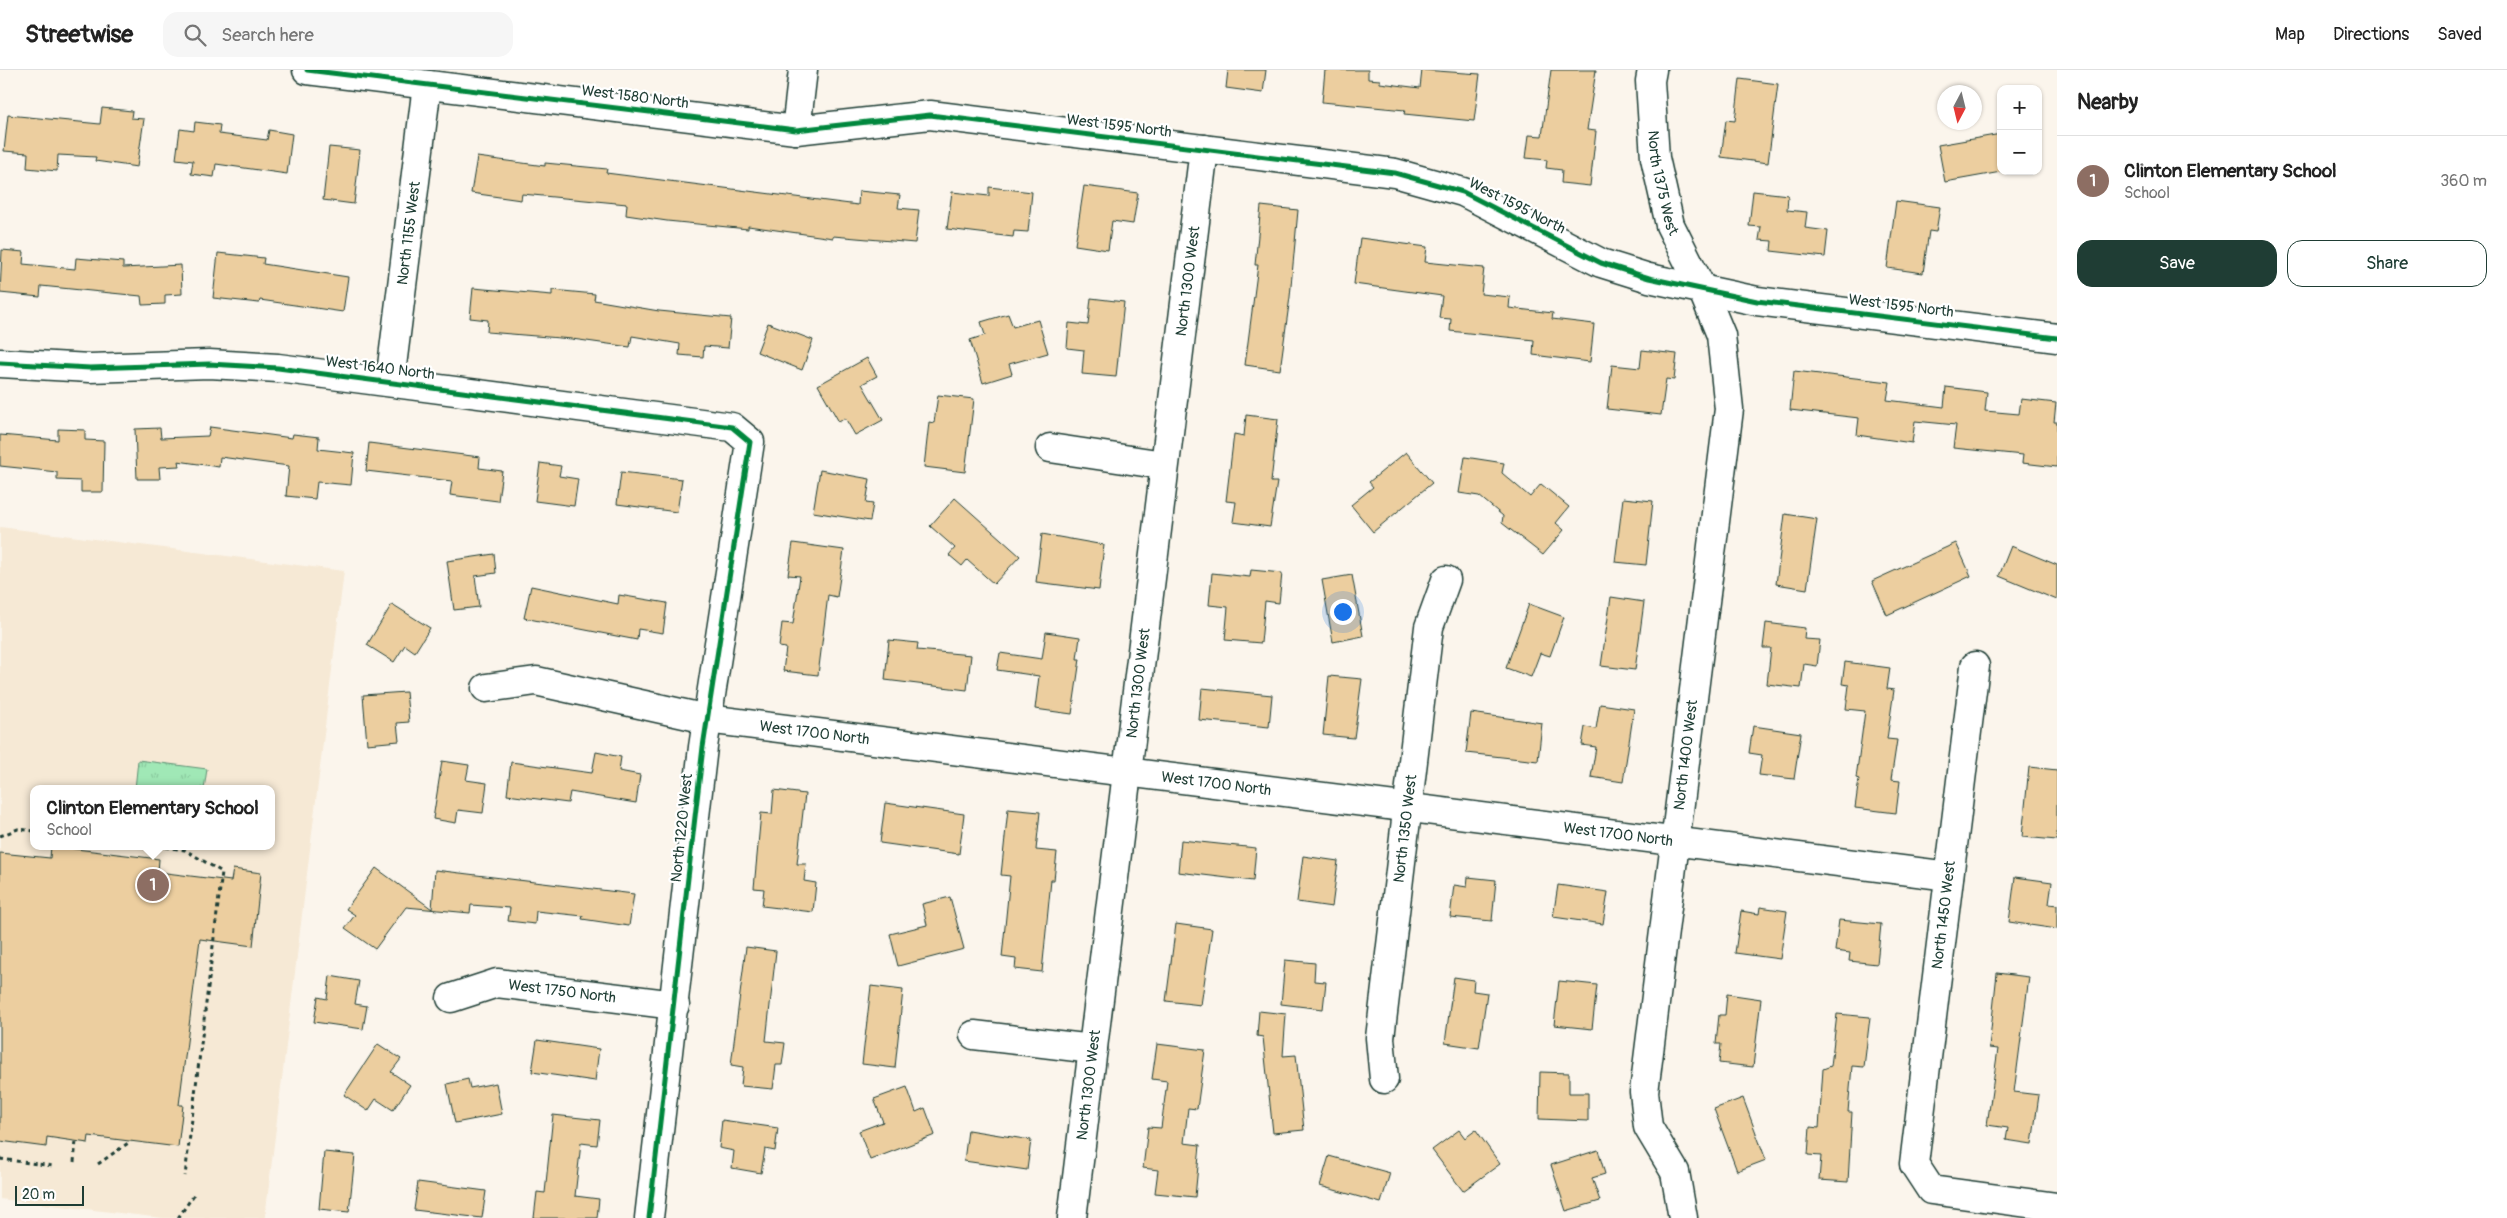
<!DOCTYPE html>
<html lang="en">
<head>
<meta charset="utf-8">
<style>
	body { margin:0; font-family:Pangolin,sans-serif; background:#f6f6f6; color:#222 }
	.controls { position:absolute; right:15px; top:15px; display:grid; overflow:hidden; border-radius:10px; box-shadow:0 1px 4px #0004 }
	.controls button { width:45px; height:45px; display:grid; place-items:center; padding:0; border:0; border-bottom:1px solid #e0e0e0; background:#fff; color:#222; font:25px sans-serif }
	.compass { position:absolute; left:1937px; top:15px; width:45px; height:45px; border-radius:50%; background:#fff; box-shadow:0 1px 4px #0004; rotate:187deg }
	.scale { position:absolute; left:15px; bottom:12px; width:69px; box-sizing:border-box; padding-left:5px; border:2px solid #1f3d34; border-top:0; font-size:14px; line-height:18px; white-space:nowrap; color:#1f3d34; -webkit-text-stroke:4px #fff; paint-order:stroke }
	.you { position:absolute; left:1342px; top:541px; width:18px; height:18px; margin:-12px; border:4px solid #fff; border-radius:50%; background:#1a73e8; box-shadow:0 0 0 8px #1a73e833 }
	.badge { display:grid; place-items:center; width:32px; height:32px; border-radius:50%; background:#1f3d34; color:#fff; font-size:16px; font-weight:700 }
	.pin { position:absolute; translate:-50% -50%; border:2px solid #fff; box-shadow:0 1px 5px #0006 }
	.popup { position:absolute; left:30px; top:715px; width:245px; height:65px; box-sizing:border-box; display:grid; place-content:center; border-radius:10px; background:#fff; filter:drop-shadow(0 1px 4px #0005); font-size:16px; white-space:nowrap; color:#767676 }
	.popup b { font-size:19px; color:#222 }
	.popup::after { content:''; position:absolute; left:50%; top:100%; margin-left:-10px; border:10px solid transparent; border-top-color:#fff }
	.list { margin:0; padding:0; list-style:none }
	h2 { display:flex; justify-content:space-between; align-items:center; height:65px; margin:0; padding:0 20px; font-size:21px }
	h2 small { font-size:16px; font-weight:400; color:#767676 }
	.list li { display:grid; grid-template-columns:32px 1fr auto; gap:15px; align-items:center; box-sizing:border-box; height:90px; padding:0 20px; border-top:1px solid #e0e0e0 }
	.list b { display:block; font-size:19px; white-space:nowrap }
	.list p { margin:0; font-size:16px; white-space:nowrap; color:#767676 }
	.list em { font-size:16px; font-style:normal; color:#767676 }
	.actions { display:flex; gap:10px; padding:15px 20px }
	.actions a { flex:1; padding:11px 0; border:1px solid #1f3d34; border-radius:15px; text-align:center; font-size:18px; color:#1f3d34 }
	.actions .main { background:#1f3d34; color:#fff }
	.icon { flex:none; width:28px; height:28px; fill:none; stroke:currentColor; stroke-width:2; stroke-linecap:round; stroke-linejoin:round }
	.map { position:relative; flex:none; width:2057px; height:1148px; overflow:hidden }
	header { display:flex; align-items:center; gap:30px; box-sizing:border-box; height:70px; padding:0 25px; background:#fff; border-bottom:1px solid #e0e0e0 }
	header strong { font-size:24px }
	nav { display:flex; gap:28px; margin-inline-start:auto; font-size:18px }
	.search { width:350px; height:45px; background:#f6f6f6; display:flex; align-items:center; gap:12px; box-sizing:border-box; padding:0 18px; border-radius:15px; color:#767676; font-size:19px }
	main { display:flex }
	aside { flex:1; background:#fff }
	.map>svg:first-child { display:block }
</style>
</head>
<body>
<header>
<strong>Streetwise</strong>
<div class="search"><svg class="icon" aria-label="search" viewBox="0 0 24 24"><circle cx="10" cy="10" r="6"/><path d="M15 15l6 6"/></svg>Search here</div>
<nav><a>Map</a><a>Directions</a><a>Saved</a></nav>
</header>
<main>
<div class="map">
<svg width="2057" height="1148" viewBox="0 0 2057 1148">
	<defs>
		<pattern id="park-tufts" width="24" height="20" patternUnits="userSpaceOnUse" patternTransform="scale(1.25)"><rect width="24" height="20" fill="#a0e8b6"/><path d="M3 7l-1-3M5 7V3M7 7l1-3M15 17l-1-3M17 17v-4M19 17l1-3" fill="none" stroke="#89c89d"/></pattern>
	</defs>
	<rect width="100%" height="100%" fill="#fbf5ec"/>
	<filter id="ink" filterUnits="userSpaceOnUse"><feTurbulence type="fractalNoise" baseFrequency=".02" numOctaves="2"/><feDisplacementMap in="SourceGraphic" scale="10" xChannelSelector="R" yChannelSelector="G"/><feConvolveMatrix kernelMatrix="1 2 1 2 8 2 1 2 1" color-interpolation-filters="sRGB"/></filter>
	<g filter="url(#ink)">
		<path fill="#f6e9d5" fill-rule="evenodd" d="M 0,457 L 344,501 L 265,1148 L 162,1148 L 0,1129 ZM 34,719 L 272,719 L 272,776 L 34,776 Z"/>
		<path fill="url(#park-tufts)" stroke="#609275" d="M 138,690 L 207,699 L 204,719 L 135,719 Z"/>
		<path fill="#ecce9f" stroke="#1f3d34" d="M 1228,0 L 1266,0 L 1263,23 L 1226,18 Z
			M 1325,0 L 1368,0 L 1368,9 L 1380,10 L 1380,13 L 1420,18 L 1422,0 L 1480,4 L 1474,51 L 1404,44 L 1405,40 L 1322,32 Z
			M 1551,0 L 1596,0 L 1587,60 L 1596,61 L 1590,116 L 1561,113 L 1562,100 L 1546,98 L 1547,90 L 1526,88 L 1529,65 L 1542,66 Z
			M 1740,9 L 1778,14 L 1768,93 L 1721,87 L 1726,50 L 1735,51 Z
			M 102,38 L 132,41 L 131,48 L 144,49 L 137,97 L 95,91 L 96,87 L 58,85 L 57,101 L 27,98 L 28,83 L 4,81 L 8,45 L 100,54 Z
			M 195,52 L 220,55 L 219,64 L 267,70 L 269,60 L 292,64 L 287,104 L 216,94 L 214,107 L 191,104 L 193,91 L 176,89 L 180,59 L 194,61 Z
			M 2001,64 L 2001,102 L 1945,112 L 1938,75 Z
			M 329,77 L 360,80 L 354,134 L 323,130 Z
			M 477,87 L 545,96 L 545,93 L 607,99 L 606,103 L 858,135 L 859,121 L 900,125 L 898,138 L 919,140 L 915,173 L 833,166 L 833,168 L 748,156 L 748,159 L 667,151 L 626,145 L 627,134 L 522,124 L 521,130 L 471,123 Z
			M 1084,116 L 1138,123 L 1133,154 L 1112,151 L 1108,180 L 1075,175 Z
			M 989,117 L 1032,122 L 1028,162 L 1014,161 L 1013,167 L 947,159 L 952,122 L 989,126 Z
			M 1753,121 L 1788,125 L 1787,140 L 1807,142 L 1805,158 L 1828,161 L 1825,187 L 1771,181 L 1772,171 L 1759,170 L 1761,157 L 1749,156 Z
			M 1896,131 L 1940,137 L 1936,162 L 1929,161 L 1923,203 L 1887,198 Z
			M 1261,136 L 1298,140 L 1290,227 L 1280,300 L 1245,295 L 1258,195 L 1255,195 Z
			M 1360,168 L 1427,177 L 1425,192 L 1484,198 L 1481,224 L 1510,227 L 1509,238 L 1553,243 L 1552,249 L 1594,254 L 1590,292 L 1533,285 L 1534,270 L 1450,261 L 1451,249 L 1439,248 L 1442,226 L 1354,214 Z
			M 2,180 L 24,182 L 23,194 L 75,199 L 76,188 L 123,192 L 123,198 L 181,195 L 182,224 L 165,225 L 165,234 L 142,235 L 141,226 L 41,216 L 40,227 L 0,223 Z
			M 218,183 L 264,188 L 263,194 L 348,207 L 343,242 L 260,230 L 259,233 L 213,228 Z
			M 473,218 L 552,225 L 552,220 L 595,224 L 594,230 L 659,241 L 731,248 L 728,278 L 704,276 L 703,287 L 679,285 L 680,274 L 632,266 L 630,277 L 572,269 L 487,262 L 488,250 L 470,248 Z
			M 1091,228 L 1124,232 L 1116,307 L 1082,304 L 1084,280 L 1067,278 L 1069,253 L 1088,255 Z
			M 1008,244 L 1013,257 L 1038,250 L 1048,283 L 1009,294 L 1012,304 L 983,313 L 970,270 L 985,265 L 981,252 Z
			M 768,253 L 813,270 L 802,300 L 757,282 Z
			M 1642,280 L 1677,284 L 1674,310 L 1666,309 L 1661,345 L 1607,339 L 1612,295 L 1640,298 Z
			M 867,288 L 877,306 L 862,314 L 883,350 L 855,365 L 845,348 L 839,352 L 818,315 Z
			M 1794,301 L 1890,312 L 1887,330 L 1944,337 L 1946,317 L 1987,322 L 1985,341 L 2019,344 L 2021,329 L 2056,333 L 2054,352 L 2057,352 L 2057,397 L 2022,393 L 2023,385 L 1953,378 L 1956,355 L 1915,351 L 1912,373 L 1857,365 L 1859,348 L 1790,340 Z
			M 938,325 L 974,329 L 965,402 L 924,397 L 929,352 L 934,353 Z
			M 1246,345 L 1278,349 L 1271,412 L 1277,412 L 1270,457 L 1233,452 L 1236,432 L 1226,431 L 1234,364 L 1244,366 Z
			M 210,357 L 292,368 L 293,364 L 319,367 L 318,379 L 354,383 L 351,415 L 317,412 L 315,429 L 286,426 L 289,396 L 220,387 L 219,397 L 178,391 L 179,396 L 159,397 L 160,409 L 137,409 L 135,359 L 160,358 L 161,368 L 208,366 Z
			M 58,359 L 85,360 L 85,370 L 104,371 L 103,422 L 81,422 L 81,411 L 57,410 L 57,402 L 0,396 L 0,365 L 58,370 Z
			M 369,373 L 480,387 L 479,398 L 502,401 L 498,431 L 450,425 L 452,411 L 366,401 Z
			M 1406,382 L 1432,413 L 1373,462 L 1351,435 L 1373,417 L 1369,412 Z
			M 1465,387 L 1504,393 L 1502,403 L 1530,427 L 1541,414 L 1569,437 L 1556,453 L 1564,460 L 1543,485 L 1502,453 L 1503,446 L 1479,426 L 1459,423 Z
			M 540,393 L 561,396 L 559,406 L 578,409 L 574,436 L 535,431 Z
			M 820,400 L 870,409 L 866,433 L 873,434 L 870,451 L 813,442 Z
			M 621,402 L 682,409 L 677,442 L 617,434 Z
			M 955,428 L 1020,486 L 994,514 L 967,490 L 962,496 L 949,485 L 955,478 L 930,456 Z
			M 1623,428 L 1653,431 L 1646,495 L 1615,492 Z
			M 1785,444 L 1817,449 L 1807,519 L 1776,514 Z
			M 1042,464 L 1104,475 L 1099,520 L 1036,512 Z
			M 793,473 L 844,480 L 837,527 L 828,525 L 818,605 L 783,601 L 786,578 L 779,577 L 782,553 L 793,554 L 800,506 L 788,505 Z
			M 1956,473 L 1971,506 L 1887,545 L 1872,511 Z
			M 2011,476 L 2057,495 L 2057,530 L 1999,506 Z
			M 494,484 L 496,503 L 475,506 L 479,537 L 454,540 L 447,491 Z
			M 1251,500 L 1282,503 L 1279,533 L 1265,531 L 1261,573 L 1225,570 L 1228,537 L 1209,535 L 1212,503 L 1250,507 Z
			M 1352,505 L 1363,566 L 1333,572 L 1322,510 Z
			M 531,516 L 618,534 L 619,525 L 667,533 L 663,563 L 638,559 L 637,570 L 524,548 Z
			M 1611,527 L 1644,532 L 1635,600 L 1601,596 Z
			M 392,534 L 430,558 L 415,582 L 405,575 L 394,592 L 367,575 Z
			M 1529,534 L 1564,547 L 1550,586 L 1540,583 L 1531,607 L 1506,598 Z
			M 1766,553 L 1805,558 L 1804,569 L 1820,570 L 1817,596 L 1804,594 L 1801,618 L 1767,614 L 1771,578 L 1763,578 Z
			M 1046,562 L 1080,567 L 1077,589 L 1080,589 L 1072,644 L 1035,639 L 1039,606 L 997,600 L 1000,583 L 1042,589 Z
			M 889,570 L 918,573 L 917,580 L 971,585 L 967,620 L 885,610 Z
			M 1845,592 L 1890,598 L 1887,619 L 1894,620 L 1887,669 L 1897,670 L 1891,710 L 1900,711 L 1896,743 L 1855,738 L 1859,709 L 1856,708 L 1865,641 L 1846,639 L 1849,615 L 1842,614 Z
			M 1329,606 L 1362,609 L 1354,668 L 1323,665 Z
			M 1202,618 L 1272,625 L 1269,657 L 1199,650 Z
			M 406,622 L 409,652 L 397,653 L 399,671 L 367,674 L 363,625 Z
			M 1600,634 L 1634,639 L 1623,712 L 1591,707 L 1596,677 L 1582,675 L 1585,657 L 1596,659 Z
			M 1471,643 L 1542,653 L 1538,691 L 1466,683 Z
			M 1753,656 L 1801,663 L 1794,709 L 1759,705 L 1762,685 L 1749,683 Z
			M 596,682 L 621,687 L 619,701 L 640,705 L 636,733 L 570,722 L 568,733 L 507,725 L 511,692 L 592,703 Z
			M 442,691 L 469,695 L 466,710 L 487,713 L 483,743 L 458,740 L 456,753 L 433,749 Z
			M 2029,697 L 2057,700 L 2057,770 L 2022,767 Z
			M 774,720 L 805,724 L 797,794 L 806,794 L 804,811 L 816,813 L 813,842 L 762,836 L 764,819 L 754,818 L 761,743 L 772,744 Z
			M 885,733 L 964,744 L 959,784 L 880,773 Z
			M 1008,739 L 1040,742 L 1036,780 L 1057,782 L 1054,810 L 1051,810 L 1042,902 L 1015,899 L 1016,889 L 1002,887 L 1010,806 L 1001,805 Z
			M 1181,770 L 1256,778 L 1253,811 L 1178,802 Z
			M 51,776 L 159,789 L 158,802 L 231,811 L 233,799 L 261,803 L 253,876 L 200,869 L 179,1035 L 183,1035 L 178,1077 L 89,1066 L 88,1073 L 47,1067 L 46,1077 L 0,1071 L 0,783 L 50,788 Z
			M 1303,786 L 1338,791 L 1332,837 L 1297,832 Z
			M 376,798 L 432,839 L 435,800 L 634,824 L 629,856 L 582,849 L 583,846 L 536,841 L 535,854 L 508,851 L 510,838 L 471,835 L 470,843 L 406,837 L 375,879 L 345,858 L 355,845 L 346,839 Z
			M 1468,807 L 1496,810 L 1492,851 L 1450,847 L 1454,815 L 1467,817 Z
			M 2015,807 L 2052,812 L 2049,834 L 2057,835 L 2057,859 L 2009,852 Z
			M 1558,815 L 1608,822 L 1603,854 L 1553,847 Z
			M 950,827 L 964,879 L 898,896 L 890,864 L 927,855 L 922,834 Z
			M 1760,837 L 1787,841 L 1780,889 L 1735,883 L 1741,841 L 1759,844 Z
			M 1839,850 L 1881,854 L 1877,894 L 1849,891 L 1850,883 L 1835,881 Z
			M 1176,854 L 1212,859 L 1201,935 L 1166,931 Z
			M 746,877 L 776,881 L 766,971 L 785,973 L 782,995 L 776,995 L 773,1019 L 741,1016 L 743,997 L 731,995 Z
			M 1285,890 L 1315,893 L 1314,911 L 1326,912 L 1323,939 L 1281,934 Z
			M 1997,903 L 2029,907 L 2014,1022 L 2039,1025 L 2032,1074 L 2006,1070 L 2008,1058 L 1987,1055 L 1998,979 L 1989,978 Z
			M 330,906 L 359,911 L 355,934 L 367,936 L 363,959 L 314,952 L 318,927 L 327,929 Z
			M 1454,907 L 1474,910 L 1473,921 L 1487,923 L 1479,978 L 1445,973 Z
			M 1559,911 L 1597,915 L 1592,959 L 1554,955 Z
			M 871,916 L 903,920 L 895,998 L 862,994 Z
			M 1727,924 L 1761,929 L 1753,997 L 1719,993 L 1721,974 L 1716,974 L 1719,945 L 1725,945 Z
			M 1259,941 L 1286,944 L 1283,986 L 1296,985 L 1304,1060 L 1273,1063 L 1263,967 L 1257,966 Z
			M 1837,944 L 1870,947 L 1864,997 L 1852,996 L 1848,1042 L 1852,1042 L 1848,1112 L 1819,1110 L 1821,1086 L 1808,1085 L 1810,1057 L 1819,1058 L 1823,999 L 1831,996 Z
			M 537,970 L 599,979 L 595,1011 L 532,1002 Z
			M 378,974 L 401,989 L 391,1002 L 410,1015 L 393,1040 L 376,1029 L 368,1041 L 344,1025 Z
			M 1157,974 L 1205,980 L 1197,1039 L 1188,1038 L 1184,1073 L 1200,1075 L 1195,1127 L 1155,1123 L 1158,1100 L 1143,1098 L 1148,1057 L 1161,1058 L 1167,1011 L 1152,1009 Z
			M 1540,1002 L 1569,1003 L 1569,1023 L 1588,1023 L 1588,1051 L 1539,1049 Z
			M 468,1009 L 470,1018 L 496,1013 L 502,1044 L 455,1053 L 447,1014 Z
			M 907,1017 L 916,1042 L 925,1038 L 935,1065 L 870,1090 L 859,1061 L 883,1052 L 874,1029 Z
			M 1743,1028 L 1766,1090 L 1737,1101 L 1714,1039 Z
			M 553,1045 L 600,1050 L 597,1075 L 581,1073 L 575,1126 L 599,1129 L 597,1148 L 534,1148 L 537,1122 L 545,1123 Z
			M 722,1050 L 778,1058 L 775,1081 L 765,1079 L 761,1103 L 732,1098 L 734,1081 L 719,1078 Z
			M 968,1060 L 1031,1070 L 1027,1100 L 964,1091 Z
			M 1459,1060 L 1465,1068 L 1476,1060 L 1500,1094 L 1463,1121 L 1432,1080 Z
			M 1598,1080 L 1605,1104 L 1592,1108 L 1600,1131 L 1566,1141 L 1551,1095 Z
			M 324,1082 L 355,1085 L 349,1142 L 319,1139 Z
			M 1329,1086 L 1390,1103 L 1381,1133 L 1320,1116 Z
			M 418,1112 L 486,1121 L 482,1148 L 414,1140 Z"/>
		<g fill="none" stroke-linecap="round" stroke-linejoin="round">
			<defs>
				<g id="street">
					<path d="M 307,0 L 796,60 L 930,45 L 1395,103 L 1463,122 L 1601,193 L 1649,208 L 1757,231 L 2057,268"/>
					<path id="s1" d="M 1652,0 L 1650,11 L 1655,88 L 1670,155 L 1702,219 L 1721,265 L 1729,339 L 1644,1022 L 1648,1057 L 1675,1102 L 1683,1148"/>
					<path d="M 796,60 L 803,0"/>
					<path d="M 0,293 L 90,298 L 209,294 L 278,298 L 732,357 L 750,372 L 703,677 L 649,1148"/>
					<path id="s2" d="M 390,312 L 427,15"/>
					<path d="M 1050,378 L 1164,395"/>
					<path d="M 1975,596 L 1914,1094 L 1931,1120 L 2057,1137"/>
					<path id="s3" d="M 486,618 L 536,611 L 707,649 L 1949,806"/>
					<path id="s4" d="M 451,928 L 497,913 L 675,935"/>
					<path d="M 974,965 L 1093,979"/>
					<path id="s5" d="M 1384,1009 L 1380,968 L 1429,557 L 1446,510"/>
					<path id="s6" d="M 1072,1148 L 1204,79"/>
				</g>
			</defs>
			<use href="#street" stroke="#1f3d34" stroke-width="31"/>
			<path stroke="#1f3d34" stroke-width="3" stroke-dasharray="4 4" stroke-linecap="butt" d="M 0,766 L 18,759 L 34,761
				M 158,776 L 185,780 L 222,802 L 185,1106
				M 0,1089 L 53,1096
				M 74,1092 L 76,1071
				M 98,1094 L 131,1071
				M 178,1148 L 195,1123"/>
			<use href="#street" stroke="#fff" stroke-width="28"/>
			<defs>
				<path id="cycleway" d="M 307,0 L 796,60 L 930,45 L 1395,103 L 1463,122 L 1601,193 L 1649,208 L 1757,231 L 2057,268
					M 0,293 L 90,298 L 209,294 L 278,298 L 732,357 L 750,372 L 703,677 L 649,1148"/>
			</defs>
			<use href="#cycleway" stroke="#fff" stroke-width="8"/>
			<use href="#cycleway" stroke="#00873e" stroke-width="5"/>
		</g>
	</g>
	<g text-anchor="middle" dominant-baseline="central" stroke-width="4.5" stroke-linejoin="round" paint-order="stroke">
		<g font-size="15" fill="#1f3d34" stroke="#fff">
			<text transform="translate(635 27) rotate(7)">West 1580 North</text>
			<text transform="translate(1119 56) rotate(7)">West 1595 North</text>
			<text stroke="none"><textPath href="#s1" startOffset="114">North 1375 West</textPath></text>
			<text transform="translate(1517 136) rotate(27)">West 1595 North</text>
			<text stroke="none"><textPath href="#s2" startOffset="150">North 1155 West</textPath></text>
			<text stroke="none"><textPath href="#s6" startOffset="944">North 1300 West</textPath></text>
			<text transform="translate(1901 236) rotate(7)">West 1595 North</text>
			<text transform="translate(380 298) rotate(7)">West 1640 North</text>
			<text stroke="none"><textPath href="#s6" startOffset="539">North 1300 West</textPath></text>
			<text stroke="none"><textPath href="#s3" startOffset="334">West 1700 North</textPath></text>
			<text transform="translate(1686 685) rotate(-83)">North 1400 West</text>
			<text stroke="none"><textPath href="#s3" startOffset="739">West 1700 North</textPath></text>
			<text transform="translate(682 758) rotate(-84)">North 1220 West</text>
			<text stroke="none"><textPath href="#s5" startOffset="252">North 1350 West</textPath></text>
			<text stroke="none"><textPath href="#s3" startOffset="1144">West 1700 North</textPath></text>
			<text transform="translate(1944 845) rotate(-83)">North 1450 West</text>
			<text stroke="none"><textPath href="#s4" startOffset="114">West 1750 North</textPath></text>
			<text stroke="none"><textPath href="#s6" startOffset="134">North 1300 West</textPath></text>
		</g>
	</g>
</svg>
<div class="controls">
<button>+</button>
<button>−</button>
</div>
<svg class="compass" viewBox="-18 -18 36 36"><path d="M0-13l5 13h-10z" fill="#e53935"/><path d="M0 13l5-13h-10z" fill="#767676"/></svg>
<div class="scale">20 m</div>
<div class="you"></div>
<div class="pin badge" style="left:153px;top:815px;background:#8d6e63">1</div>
<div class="popup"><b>Clinton Elementary School</b>School</div>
</div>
<aside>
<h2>Nearby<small></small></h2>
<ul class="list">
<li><span class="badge" style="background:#8d6e63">1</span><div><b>Clinton Elementary School</b><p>School</p></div><em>360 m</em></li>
</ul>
<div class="actions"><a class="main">Save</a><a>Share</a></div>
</aside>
</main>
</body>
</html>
